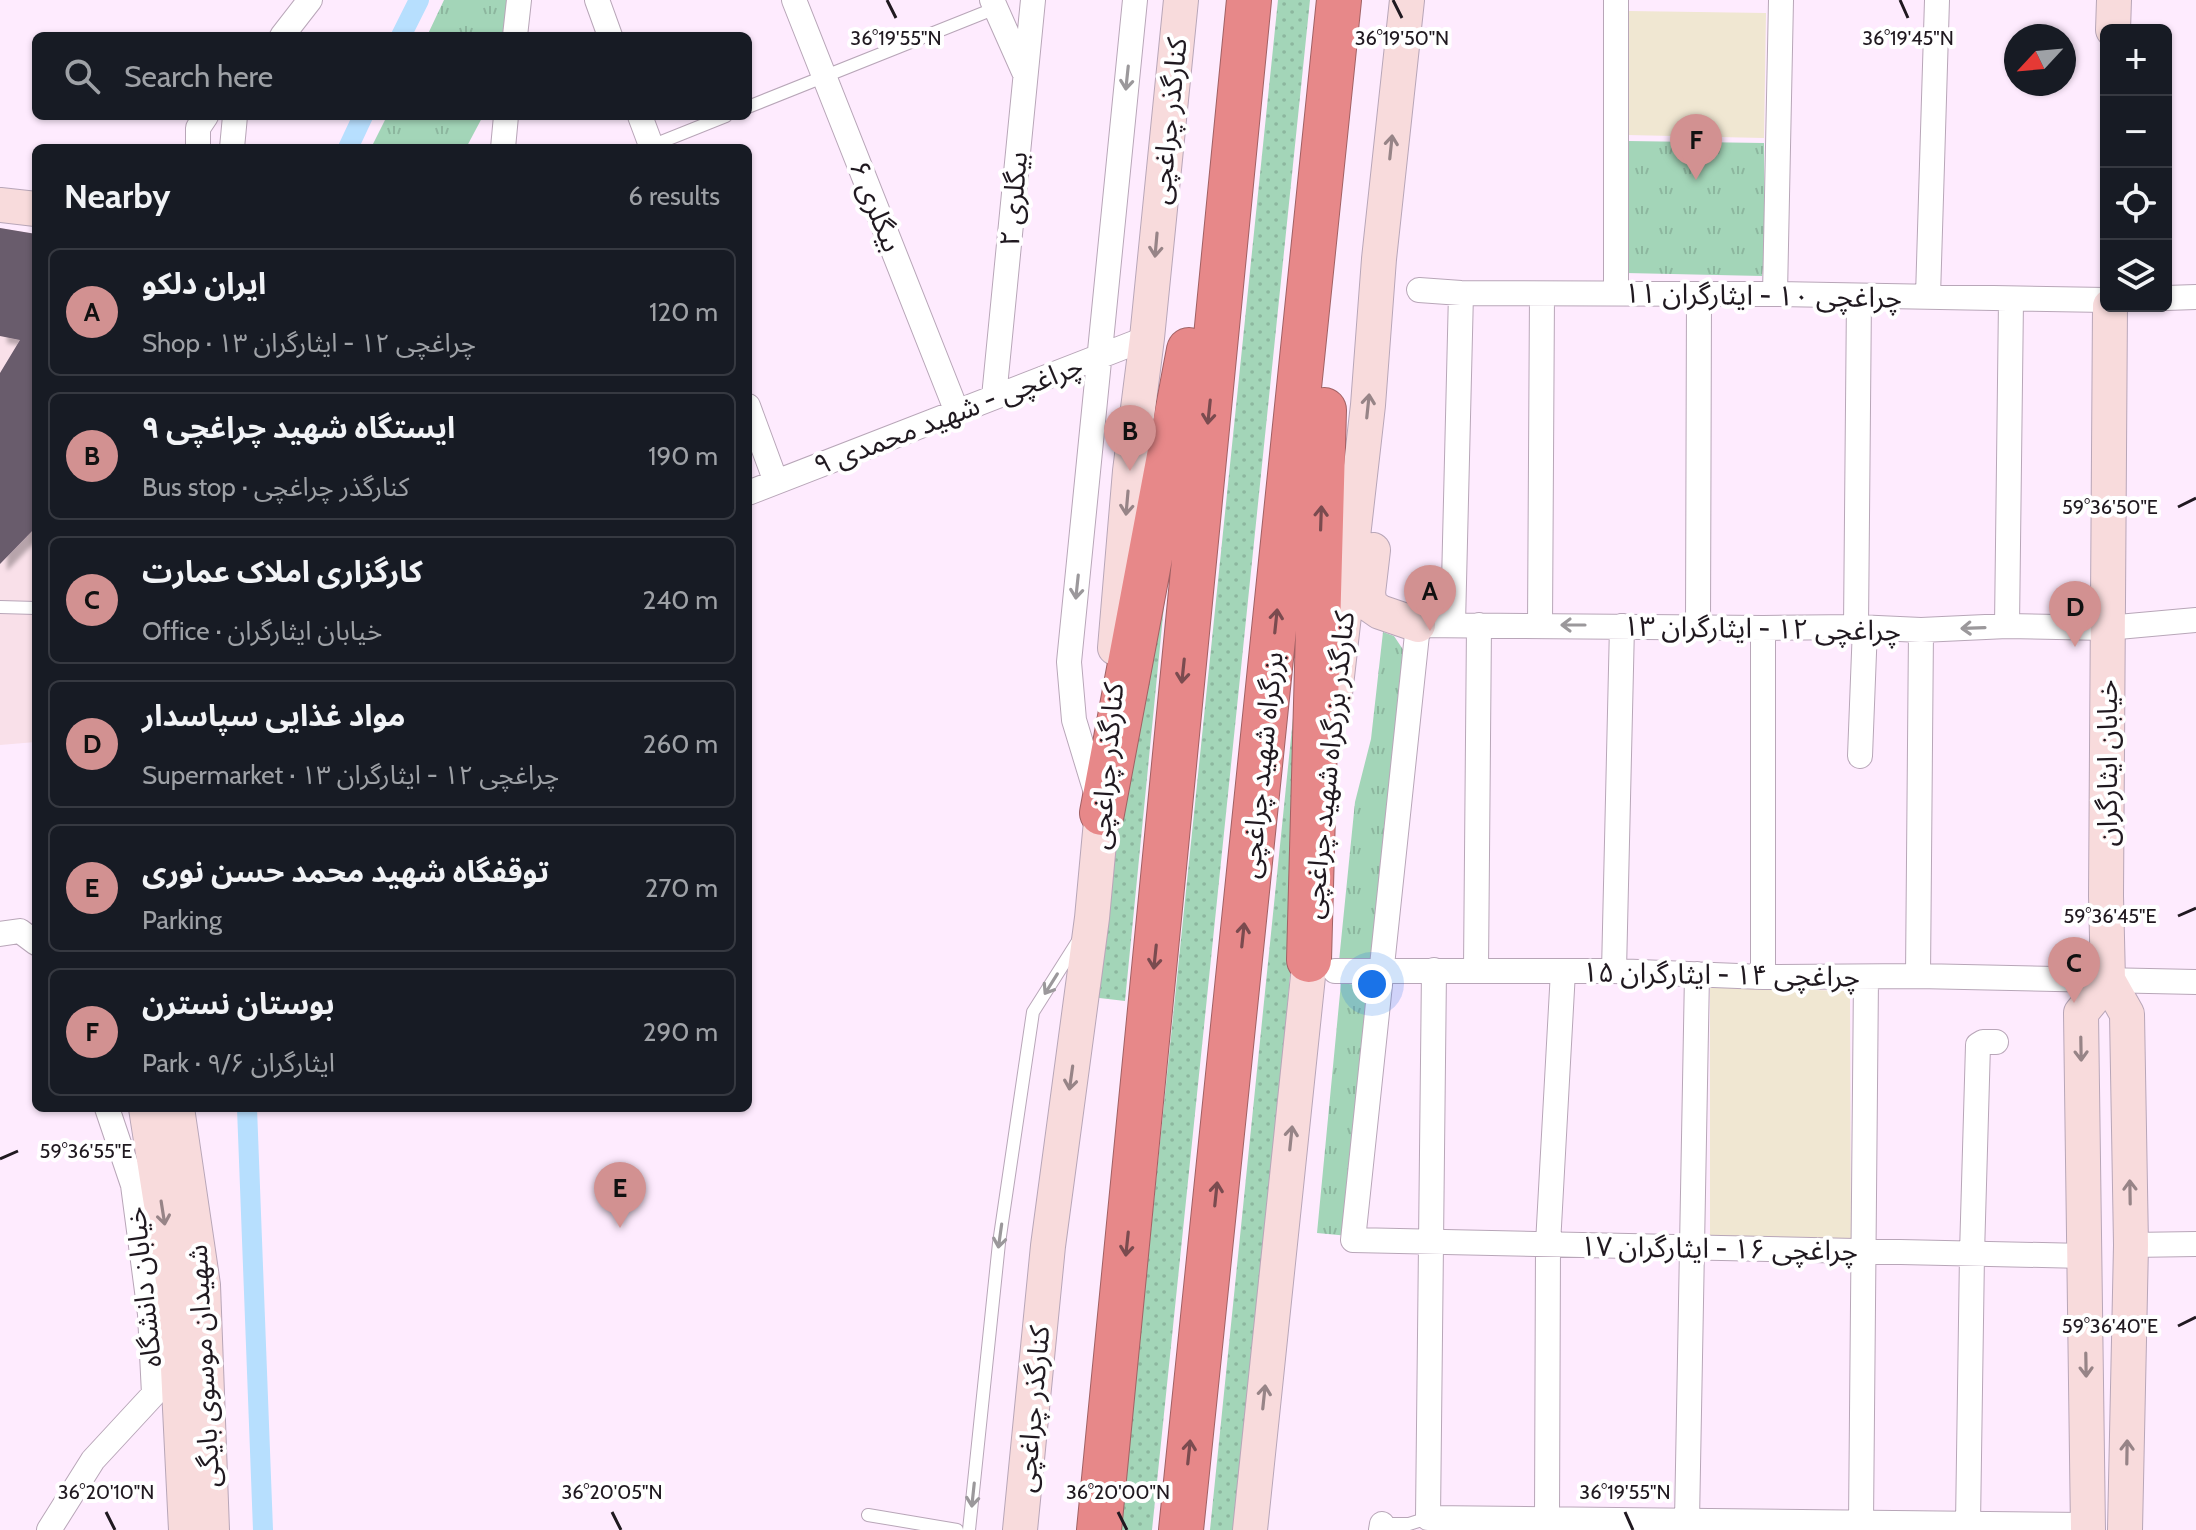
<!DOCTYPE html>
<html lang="en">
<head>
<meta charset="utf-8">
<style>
	body { margin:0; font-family:Cabin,"Noto Sans Arabic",sans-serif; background:#20242c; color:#f1f3f6 }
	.controls { position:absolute; right:24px; top:24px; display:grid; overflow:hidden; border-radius:12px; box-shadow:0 2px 6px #0004 }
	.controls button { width:72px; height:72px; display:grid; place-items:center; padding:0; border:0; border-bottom:2px solid #363941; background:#171b24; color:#f1f3f6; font:40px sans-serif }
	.compass { position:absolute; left:2004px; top:24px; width:72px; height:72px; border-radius:50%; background:#171b24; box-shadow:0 2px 6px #0004; rotate:244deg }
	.you { position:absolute; left:1372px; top:984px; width:28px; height:28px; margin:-20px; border:6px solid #fff; border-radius:50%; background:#1a73e8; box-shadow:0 0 0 12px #1a73e833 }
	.badge { display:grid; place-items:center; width:52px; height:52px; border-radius:50%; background:#d29191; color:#111; font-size:26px; font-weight:700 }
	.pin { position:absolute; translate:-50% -66px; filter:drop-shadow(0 2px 4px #0008) }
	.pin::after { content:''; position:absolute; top:42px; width:28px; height:24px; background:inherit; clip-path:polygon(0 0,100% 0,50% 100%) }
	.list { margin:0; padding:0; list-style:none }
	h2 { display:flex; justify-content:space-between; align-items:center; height:104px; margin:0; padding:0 32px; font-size:34px }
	h2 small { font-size:26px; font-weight:400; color:#9ea1a6 }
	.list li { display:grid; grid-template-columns:52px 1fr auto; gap:24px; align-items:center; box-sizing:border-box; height:128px; margin:0 16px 16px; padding:0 16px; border:2px solid #363941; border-radius:12px }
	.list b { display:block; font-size:30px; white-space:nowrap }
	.list p { margin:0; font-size:26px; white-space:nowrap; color:#9ea1a6 }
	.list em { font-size:26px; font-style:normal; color:#9ea1a6 }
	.icon { flex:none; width:44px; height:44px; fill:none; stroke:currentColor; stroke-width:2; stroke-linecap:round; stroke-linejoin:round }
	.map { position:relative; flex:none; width:2196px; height:1530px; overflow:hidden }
	.search { position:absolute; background:#171b24; box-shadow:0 2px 6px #0004; left:32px; top:32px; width:720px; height:88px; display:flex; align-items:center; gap:20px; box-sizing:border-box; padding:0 28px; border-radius:12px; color:#9ea1a6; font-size:30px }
	.panel { position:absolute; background:#171b24; box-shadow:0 2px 6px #0004; left:32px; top:144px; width:720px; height:968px; border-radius:12px }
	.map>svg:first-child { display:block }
</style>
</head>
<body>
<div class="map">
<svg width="2196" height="1530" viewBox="0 0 2196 1530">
	<defs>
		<pattern id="grass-dots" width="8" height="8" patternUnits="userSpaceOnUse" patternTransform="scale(2)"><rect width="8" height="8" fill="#a3d5b8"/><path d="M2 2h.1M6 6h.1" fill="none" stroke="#8cb69e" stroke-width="1.8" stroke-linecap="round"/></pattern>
		<pattern id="park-tufts" width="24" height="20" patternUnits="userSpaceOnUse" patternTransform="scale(2)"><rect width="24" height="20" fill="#a3d5b8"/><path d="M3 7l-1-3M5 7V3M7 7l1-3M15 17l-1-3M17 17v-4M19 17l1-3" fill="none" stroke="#8cb69e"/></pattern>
		<filter id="shadow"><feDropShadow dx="7" dy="7" stdDeviation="2" flood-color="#0004"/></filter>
	</defs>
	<rect width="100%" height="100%" fill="#feebfe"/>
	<path fill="#f9e0e9" d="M 0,228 L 36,234 L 36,742 L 0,745 Z"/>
	<path fill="#f0e7d2" d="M 1629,11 L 1766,13 L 1764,138 L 1627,135 Z
		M 1710,987 L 1850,991 L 1851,1240 L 1710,1238 Z"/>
	<path fill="url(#grass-dots)" d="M 1278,0 L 1310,0 L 1152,1530 L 1120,1530 Z
		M 1168,565 L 1125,1001 L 1091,997 L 1151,630 Z
		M 1301,640 L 1290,976 L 1284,1048 L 1234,1530 L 1210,1530 Z"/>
	<path fill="url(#park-tufts)" d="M 444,0 L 508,0 L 503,36 L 427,36 Z
		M 387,116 L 483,116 L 466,148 L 371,148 Z
		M 1628,141 L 1764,143 L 1765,252 L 1762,276 L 1626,273 Z
		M 1383,632 L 1394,636 L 1404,651 L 1377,963 L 1339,961 L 1355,802 L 1371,739 Z
		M 1341,983 L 1372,987 L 1349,1236 L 1317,1233 Z"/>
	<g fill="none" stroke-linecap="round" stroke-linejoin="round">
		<path stroke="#b7dffe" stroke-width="20" d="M 401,36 L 419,0
			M 348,148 L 363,116
			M 247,1108 L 263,1530"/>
	</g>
	<path fill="#695b6c" filter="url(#shadow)" d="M 0,228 L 36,234 L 36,527 L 0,564 L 0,373 L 20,340 L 0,336 Z"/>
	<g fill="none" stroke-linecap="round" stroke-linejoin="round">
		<defs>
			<path id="lane" d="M 748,107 L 996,8
				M 651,146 L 726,116
				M 0,607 L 36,608
				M 868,1515 L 957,1530
				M 1382,1524 L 1409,1524 L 1428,1518
				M 969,1530 L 999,1243 L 1033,1012 L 1078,941"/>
			<path id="street" d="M 597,0 L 610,36
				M 794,0 L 957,412
				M 992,0 L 1024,72
				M 1616,0 L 1616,293
				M 282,36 L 310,0
				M 515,36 L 519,0
				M 640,116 L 652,148
				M 198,148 L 198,128 L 206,116
				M 232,148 L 235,116
				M 503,148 L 506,116
				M 1419,290 L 1461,293 L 1775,294 L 2106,300
				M 1775,294 L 1781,0
				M 1928,296 L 1937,0
				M 2166,298 L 2196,297
				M 994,397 L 1033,0
				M 748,406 L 776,482
				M 748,493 L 1147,338
				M 1453,624 L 1461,293
				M 1540,625 L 1542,294
				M 1698,626 L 1699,295
				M 2007,626 L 2011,300
				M 1856,627 L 1859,296
				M 1763,628 L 1763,977
				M 1860,756 L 1865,627
				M 1098,799 L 1074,720 L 1069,662 L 1135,0
				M 0,934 L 20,931 L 36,943
				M 1476,969 L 1479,625
				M 1434,970 L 1428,1518 L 2088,1525
				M 1335,971 L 1614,971 L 1763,977 L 1918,976 L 2196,982
				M 1614,971 L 1622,626
				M 1918,976 L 1921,630
				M 2131,1245 L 2196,1244
				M 2084,1256 L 1353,1240 L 1418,625 L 1763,628 L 1856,627 L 1921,630 L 2007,626 L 2107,628 L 2196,620
				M 1547,1519 L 1548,1244 L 1563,971
				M 1687,1521 L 1697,974
				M 1861,1523 L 1866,977
				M 1968,1524 L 1972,1254 L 1978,1045 L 1983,1042 L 1996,1042
				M 49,1530 L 93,1460 L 154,1394 L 150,1314 L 133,1185 L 107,1108
				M 1381,1530 L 1382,1524"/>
			<path id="secondary" d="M 2113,30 L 2114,0
				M 0,205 L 36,209
				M 2110,306 L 2106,896 L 2108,980 L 2127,1014 L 2131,1245 L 2125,1530
				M 1373,550 L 1368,593 L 1370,605 L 1380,612 L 1418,625
				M 1115,648 L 1130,471 L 1147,338 L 1181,0
				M 1335,694 L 1368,405 L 1379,259 L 1407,0
				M 146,1108 L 174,1287 L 186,1530
				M 177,1108 L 203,1285 L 212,1530
				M 1020,1530 L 1048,1246 L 1092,918 L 1104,789
				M 1250,1530 L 1312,938
				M 2088,1530 L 2081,1013 L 2108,980"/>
			<path id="highway" d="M 1102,813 L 1189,350
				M 1309,960 L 1324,410
				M 1099,1530 L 1249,0
				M 1181,1530 L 1339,0"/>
		</defs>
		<use href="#lane" stroke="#b8a6b8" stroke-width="14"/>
		<use href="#street" stroke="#b8a6b8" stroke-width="26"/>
		<use href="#secondary" stroke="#b8a6b8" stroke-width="36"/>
		<use href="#highway" stroke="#a16164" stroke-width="46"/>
		<use href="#lane" stroke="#fff" stroke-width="12"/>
		<use href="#street" stroke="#fff" stroke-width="24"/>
		<use href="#secondary" stroke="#f8dbdc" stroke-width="34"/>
		<use href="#highway" stroke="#e78889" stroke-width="44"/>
	</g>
	<defs><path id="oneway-shaft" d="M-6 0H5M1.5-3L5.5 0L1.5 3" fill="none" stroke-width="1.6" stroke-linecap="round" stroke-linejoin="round" transform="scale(2)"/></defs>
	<g stroke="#9b989b">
		<use href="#oneway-shaft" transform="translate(1127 78) rotate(96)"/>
		<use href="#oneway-shaft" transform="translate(1077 587) rotate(96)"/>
		<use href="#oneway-shaft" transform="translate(1573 625) rotate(-180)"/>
		<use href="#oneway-shaft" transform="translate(1973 628) rotate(178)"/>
		<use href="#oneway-shaft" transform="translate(1051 984) rotate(122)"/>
		<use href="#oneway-shaft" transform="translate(1000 1236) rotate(98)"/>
		<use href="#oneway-shaft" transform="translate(973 1495) rotate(96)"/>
	</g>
	<g stroke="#978487">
		<use href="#oneway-shaft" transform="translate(1391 147) rotate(-84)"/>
		<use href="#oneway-shaft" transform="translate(1156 245) rotate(95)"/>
		<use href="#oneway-shaft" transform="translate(1368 406) rotate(-84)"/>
		<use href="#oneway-shaft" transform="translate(1127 503) rotate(95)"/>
		<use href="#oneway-shaft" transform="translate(2081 1049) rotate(89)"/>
		<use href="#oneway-shaft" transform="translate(1071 1078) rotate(98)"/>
		<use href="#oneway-shaft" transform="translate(1291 1138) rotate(-84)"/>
		<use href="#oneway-shaft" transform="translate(2130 1192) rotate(-91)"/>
		<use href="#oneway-shaft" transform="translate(163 1213) rotate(81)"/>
		<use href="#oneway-shaft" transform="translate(2086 1365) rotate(89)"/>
		<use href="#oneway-shaft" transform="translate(1264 1397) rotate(-84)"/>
		<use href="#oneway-shaft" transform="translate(2127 1452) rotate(-89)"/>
	</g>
	<g stroke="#7a4b4f">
		<use href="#oneway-shaft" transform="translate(1209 412) rotate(96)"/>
		<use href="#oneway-shaft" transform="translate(1321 518) rotate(-88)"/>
		<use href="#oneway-shaft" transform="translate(1276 621) rotate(-84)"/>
		<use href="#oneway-shaft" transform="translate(1183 671) rotate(96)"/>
		<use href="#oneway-shaft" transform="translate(1243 935) rotate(-84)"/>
		<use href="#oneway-shaft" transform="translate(1155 957) rotate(96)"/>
		<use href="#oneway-shaft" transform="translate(1216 1194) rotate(-84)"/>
		<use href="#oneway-shaft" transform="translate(1127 1244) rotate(96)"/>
		<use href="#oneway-shaft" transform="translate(1189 1452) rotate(-84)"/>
	</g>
	<path fill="none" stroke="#201920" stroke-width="3" d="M 887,0 L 896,18M 1393,0 L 1402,18M 1900,0 L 1908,18M 2178,507 L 2196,498M 2178,916 L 2196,908M 0,1159 L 18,1151M 2178,1326 L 2196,1317M 106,1512 L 115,1530M 612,1512 L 621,1530M 1118,1512 L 1127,1530M 1625,1512 L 1633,1530"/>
	<g text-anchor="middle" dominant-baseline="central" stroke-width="8" stroke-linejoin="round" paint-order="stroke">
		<g font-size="28" fill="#201920" stroke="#fff">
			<text transform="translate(1168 121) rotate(-84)">کنارگذر چراغچی</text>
			<text transform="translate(1013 199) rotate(-85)">بیگلری ۲</text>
			<text transform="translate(876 206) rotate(68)">بیگلری ۶</text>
			<text transform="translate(1763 295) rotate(1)">چراغچی ۱۰ - ایثارگران ۱۱</text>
			<text transform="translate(948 415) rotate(-21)">۹ چراغچی - شهید محمدی</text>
			<text transform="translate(1762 628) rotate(1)">چراغچی ۱۲ - ایثارگران ۱۳</text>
			<text transform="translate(2107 763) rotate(-90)">خیابان ایثارگران</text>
			<text transform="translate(1261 765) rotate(-84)">بزرگراه شهید چراغچی</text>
			<text transform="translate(1328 765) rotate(-84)">کنارگذر بزرگراه شهید چراغچی</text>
			<text transform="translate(1106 766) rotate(-85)">کنارگذر چراغچی</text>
			<text transform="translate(1721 974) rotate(1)">چراغچی ۱۴ - ایثارگران ۱۵</text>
			<text transform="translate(1719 1248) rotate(1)">چراغچی ۱۶ - ایثارگران ۱۷</text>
			<text transform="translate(143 1287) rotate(-96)">خیابان دانشگاه</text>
			<text transform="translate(203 1366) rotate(-93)">شهیدان موسوی بایگی</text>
			<text transform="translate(1032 1409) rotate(-85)">کنارگذر چراغچی</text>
		</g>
	</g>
	<g font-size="20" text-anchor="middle" fill="#201920" stroke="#fff" stroke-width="8" stroke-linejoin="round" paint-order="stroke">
		<text x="896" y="45">36°19'55"N</text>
		<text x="1402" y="45">36°19'50"N</text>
		<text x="1908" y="45">36°19'45"N</text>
		<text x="2110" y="514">59°36'50"E</text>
		<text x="2110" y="923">59°36'45"E</text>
		<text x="86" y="1158">59°36'55"E</text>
		<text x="2110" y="1333">59°36'40"E</text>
		<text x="106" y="1499">36°20'10"N</text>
		<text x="612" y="1499">36°20'05"N</text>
		<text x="1118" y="1499">36°20'00"N</text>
		<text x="1625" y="1499">36°19'55"N</text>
	</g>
</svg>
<div class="controls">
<button>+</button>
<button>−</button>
<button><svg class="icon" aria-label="locate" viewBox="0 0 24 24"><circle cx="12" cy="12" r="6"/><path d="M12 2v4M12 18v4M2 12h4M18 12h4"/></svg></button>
<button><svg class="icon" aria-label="layers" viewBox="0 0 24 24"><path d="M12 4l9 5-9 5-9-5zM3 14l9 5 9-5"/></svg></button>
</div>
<svg class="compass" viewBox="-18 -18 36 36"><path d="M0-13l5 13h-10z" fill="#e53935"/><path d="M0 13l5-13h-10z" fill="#9ea1a6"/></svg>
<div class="you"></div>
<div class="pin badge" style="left:1430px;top:631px">A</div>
<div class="pin badge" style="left:1130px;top:471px">B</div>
<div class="pin badge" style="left:2074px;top:1003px">C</div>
<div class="pin badge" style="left:2075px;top:647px">D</div>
<div class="pin badge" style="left:620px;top:1228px">E</div>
<div class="pin badge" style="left:1696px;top:180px">F</div>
<div class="search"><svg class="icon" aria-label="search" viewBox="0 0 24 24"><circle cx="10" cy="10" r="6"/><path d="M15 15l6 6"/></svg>Search here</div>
<section class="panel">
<h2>Nearby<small>6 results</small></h2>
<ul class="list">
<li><span class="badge">A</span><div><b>ایران دلکو</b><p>Shop · چراغچی ۱۲ - ایثارگران ۱۳</p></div><em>120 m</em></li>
<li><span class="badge">B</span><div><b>ایستگاه شهید چراغچی ۹</b><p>Bus stop · کنارگذر چراغچی</p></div><em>190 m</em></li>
<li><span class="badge">C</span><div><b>کارگزاری املاک عمارت</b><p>Office · خیابان ایثارگران</p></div><em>240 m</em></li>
<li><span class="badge">D</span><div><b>مواد غذایی سپاسدار</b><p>Supermarket · چراغچی ۱۲ - ایثارگران ۱۳</p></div><em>260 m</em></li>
<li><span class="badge">E</span><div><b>توقفگاه شهید محمد حسن نوری</b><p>Parking</p></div><em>270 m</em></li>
<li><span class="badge">F</span><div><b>بوستان نسترن</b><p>Park · ایثارگران ۹/۶</p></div><em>290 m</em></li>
</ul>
</section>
</div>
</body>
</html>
